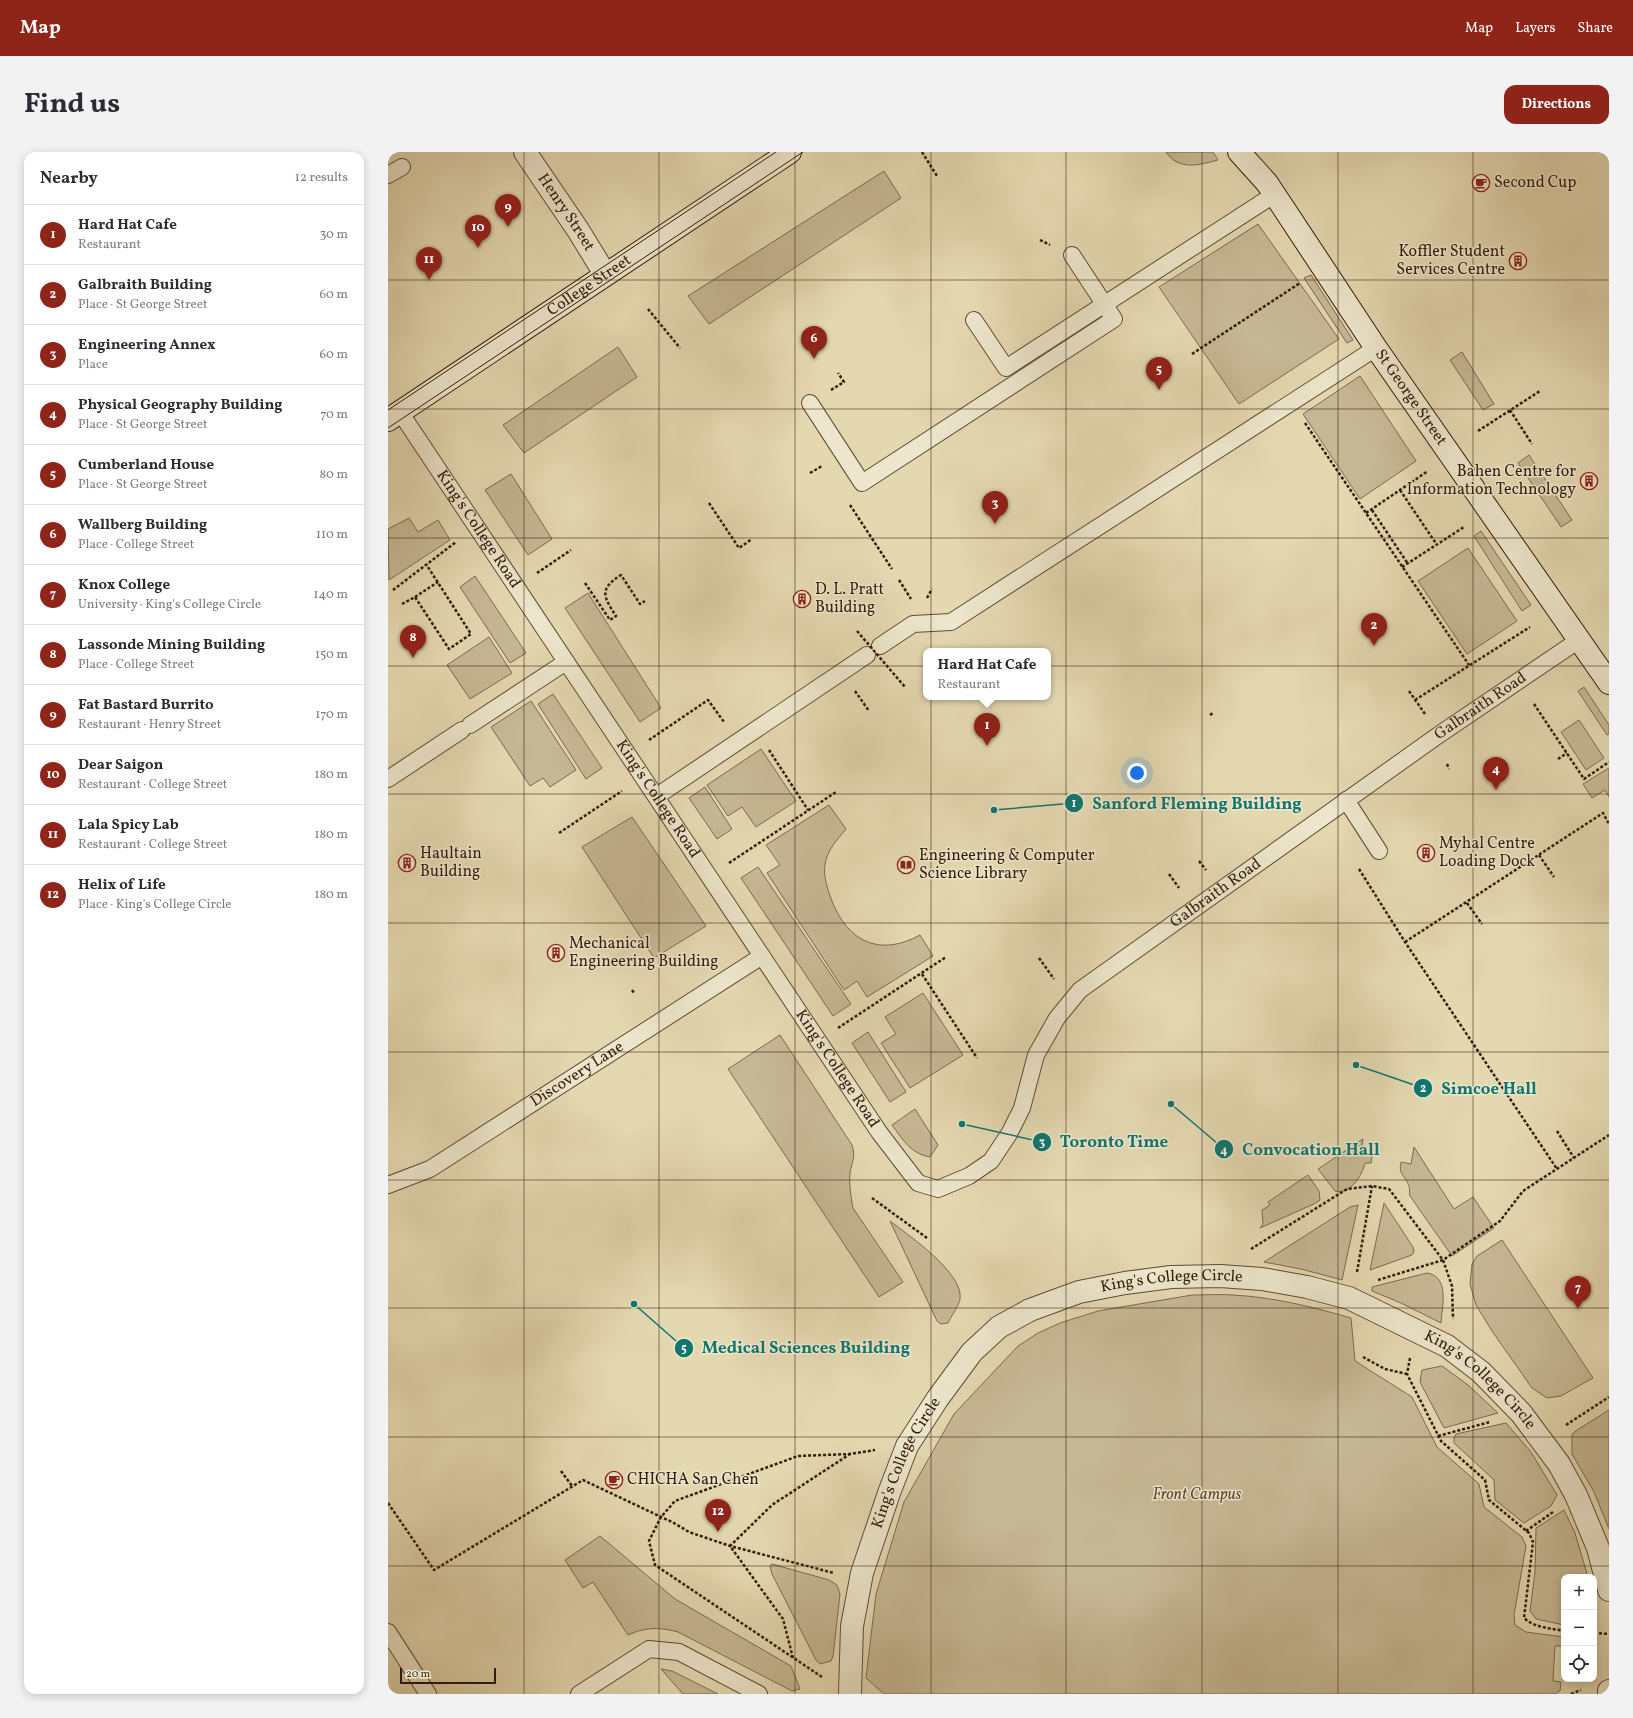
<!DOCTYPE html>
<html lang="en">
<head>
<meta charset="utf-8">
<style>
	body { margin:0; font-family:Vollkorn,serif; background:#f2f2f3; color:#2b2b33 }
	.controls { position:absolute; right:12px; bottom:12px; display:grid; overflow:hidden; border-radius:8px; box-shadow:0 2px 10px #0003 }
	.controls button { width:36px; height:36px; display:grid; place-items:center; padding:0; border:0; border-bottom:1px solid #e1e1e2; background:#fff; color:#2b2b33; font:20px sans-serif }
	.scale { position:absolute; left:12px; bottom:10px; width:96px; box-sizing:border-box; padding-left:4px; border:2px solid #331d0b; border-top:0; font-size:11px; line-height:14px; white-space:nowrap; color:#331d0b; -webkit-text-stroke:3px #ede6cc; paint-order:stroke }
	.you { position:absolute; left:749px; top:621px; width:14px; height:14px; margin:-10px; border:3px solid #fff; border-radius:50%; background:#1a73e8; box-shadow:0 0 0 6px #1a73e833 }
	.badge { display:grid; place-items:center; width:26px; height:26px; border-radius:50%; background:#8f2418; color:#fff; font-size:13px; font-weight:700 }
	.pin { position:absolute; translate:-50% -33px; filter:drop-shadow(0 1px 2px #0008) }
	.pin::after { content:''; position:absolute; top:21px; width:14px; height:12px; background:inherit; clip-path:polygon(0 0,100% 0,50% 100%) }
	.popup { position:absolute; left:535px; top:496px; width:128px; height:52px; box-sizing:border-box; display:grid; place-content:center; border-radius:8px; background:#fff; filter:drop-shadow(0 1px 3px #0005); font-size:13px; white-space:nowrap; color:#7c7c81 }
	.popup b { font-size:15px; color:#2b2b33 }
	.popup::after { content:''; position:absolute; left:50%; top:100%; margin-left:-8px; border:8px solid transparent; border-top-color:#fff }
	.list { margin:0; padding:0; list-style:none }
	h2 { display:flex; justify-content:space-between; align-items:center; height:52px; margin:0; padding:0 16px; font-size:17px }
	h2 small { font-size:13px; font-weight:400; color:#7c7c81 }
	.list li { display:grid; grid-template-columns:26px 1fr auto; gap:12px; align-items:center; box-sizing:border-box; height:60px; padding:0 16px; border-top:1px solid #e1e1e2 }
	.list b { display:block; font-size:15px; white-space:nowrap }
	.list p { margin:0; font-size:13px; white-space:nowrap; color:#7c7c81 }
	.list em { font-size:13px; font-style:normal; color:#7c7c81 }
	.icon { flex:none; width:22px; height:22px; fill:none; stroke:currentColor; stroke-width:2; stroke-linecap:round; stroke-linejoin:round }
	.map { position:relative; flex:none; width:1221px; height:1542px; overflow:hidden; border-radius:12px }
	header { display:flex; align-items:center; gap:24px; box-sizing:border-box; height:56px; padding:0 20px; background:#8f2418; color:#fff }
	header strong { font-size:19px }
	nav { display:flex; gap:22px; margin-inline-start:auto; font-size:14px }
	.intro { display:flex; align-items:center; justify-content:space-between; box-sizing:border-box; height:96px; padding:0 24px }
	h1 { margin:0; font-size:28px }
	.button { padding:10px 18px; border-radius:12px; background:#8f2418; color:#fff; font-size:14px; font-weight:700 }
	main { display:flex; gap:24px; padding:0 24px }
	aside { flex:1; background:#fff; border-radius:12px; box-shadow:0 2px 10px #0003 }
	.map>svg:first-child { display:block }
</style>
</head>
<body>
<header>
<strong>Map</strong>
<nav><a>Map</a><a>Layers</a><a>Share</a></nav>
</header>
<div class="intro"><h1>Find us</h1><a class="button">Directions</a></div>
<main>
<aside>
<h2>Nearby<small>12 results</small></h2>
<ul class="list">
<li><span class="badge">1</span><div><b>Hard Hat Cafe</b><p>Restaurant</p></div><em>30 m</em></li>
<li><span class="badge">2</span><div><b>Galbraith Building</b><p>Place · St George Street</p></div><em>60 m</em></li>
<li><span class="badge">3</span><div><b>Engineering Annex</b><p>Place</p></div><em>60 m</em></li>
<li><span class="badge">4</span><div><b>Physical Geography Building</b><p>Place · St George Street</p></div><em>70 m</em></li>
<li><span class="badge">5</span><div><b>Cumberland House</b><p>Place · St George Street</p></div><em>80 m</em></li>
<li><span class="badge">6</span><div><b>Wallberg Building</b><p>Place · College Street</p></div><em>110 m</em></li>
<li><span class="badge">7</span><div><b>Knox College</b><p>University · King's College Circle</p></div><em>140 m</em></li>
<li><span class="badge">8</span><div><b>Lassonde Mining Building</b><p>Place · College Street</p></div><em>150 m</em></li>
<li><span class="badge">9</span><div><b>Fat Bastard Burrito</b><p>Restaurant · Henry Street</p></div><em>170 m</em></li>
<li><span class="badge">10</span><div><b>Dear Saigon</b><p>Restaurant · College Street</p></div><em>180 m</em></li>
<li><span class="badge">11</span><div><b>Lala Spicy Lab</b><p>Restaurant · College Street</p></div><em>180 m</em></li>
<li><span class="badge">12</span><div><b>Helix of Life</b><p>Place · King's College Circle</p></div><em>180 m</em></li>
</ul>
</aside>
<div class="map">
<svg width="1221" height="1542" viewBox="0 0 1221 1542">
	<rect width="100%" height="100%" fill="#e4d8b1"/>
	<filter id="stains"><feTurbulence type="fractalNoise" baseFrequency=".005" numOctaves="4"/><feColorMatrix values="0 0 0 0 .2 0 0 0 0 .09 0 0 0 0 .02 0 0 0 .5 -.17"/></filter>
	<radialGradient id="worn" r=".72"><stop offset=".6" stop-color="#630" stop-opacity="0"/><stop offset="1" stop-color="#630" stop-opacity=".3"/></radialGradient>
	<path fill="#c6b895" stroke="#7c6a50" d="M 778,0 L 825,0 L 830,8 C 811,13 791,19 778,0 Z
		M 496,19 L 513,46 L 321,172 L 300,144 Z
		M 870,72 L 951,187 L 851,252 L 771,135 Z
		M 923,123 L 965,188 L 959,191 L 916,126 Z
		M 230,195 L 249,225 L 136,301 L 115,273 Z
		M 1074,200 L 1106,252 L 1095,258 L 1062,208 Z
		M 972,224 L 1028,309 L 972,347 L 915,262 Z
		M 1141,303 L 1184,368 L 1173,375 L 1130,311 Z
		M 123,322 L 164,387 L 140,403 L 97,338 Z
		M 21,366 L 30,380 L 50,368 L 62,388 L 1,428 L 0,377 Z
		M 1093,379 L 1143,453 L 1134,459 L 1086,384 Z
		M 1080,396 L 1129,469 L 1079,502 L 1030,429 Z
		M 87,424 L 138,501 L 122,511 L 72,435 Z
		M 200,441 L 273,556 L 252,570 L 177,456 Z
		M 101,485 L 124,521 L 82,547 L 59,513 Z
		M 1196,535 L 1221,573 L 1221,582 L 1219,583 L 1190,539 Z
		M 165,542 L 214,616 L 198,627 L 150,552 Z
		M 143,549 L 188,618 L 162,635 L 155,626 L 142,634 L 103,575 Z
		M 1191,568 L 1216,606 L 1198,618 L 1173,580 Z
		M 373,597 L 408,649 L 368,675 L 354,655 L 340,664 L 319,633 Z
		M 1221,616 L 1221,645 L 1217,638 L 1204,646 L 1195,632 Z
		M 317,635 L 344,677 L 329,687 L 301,646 Z
		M 441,653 L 458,677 C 449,688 439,698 437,713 C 435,724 440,739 444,749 C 460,790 492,805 532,783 L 545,804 L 479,845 L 469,829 L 456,838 L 379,721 L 392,713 L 378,693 Z
		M 244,665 L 318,774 L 266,806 L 194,695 Z
		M 370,715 L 463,852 L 445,864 L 353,726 Z
		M 535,841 L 575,903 L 522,936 L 493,891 L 508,882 L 497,865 Z
		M 480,880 L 518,940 L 502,950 L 464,891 Z
		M 392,883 L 464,993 C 468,1006 464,1008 462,1021 C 461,1033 463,1045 465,1056 L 515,1130 L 491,1145 L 340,917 Z
		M 527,957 L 550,993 L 542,1005 C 523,1002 515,988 504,973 Z
		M 975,987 L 973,1002 L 984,1004 L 983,1011 L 977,1011 C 974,1023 963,1043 947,1039 L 930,1017 Z
		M 1026,995 L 1066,1057 L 1085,1045 L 1106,1076 L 1064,1104 L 1022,1044 C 1021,1041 1022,1037 1021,1034 C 1017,1023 1010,1023 1013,1010 L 1023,1012 Z
		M 920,1023 L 931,1039 L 932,1048 L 926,1052 L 872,1076 L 875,1072 L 874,1058 L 882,1053 L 880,1050 Z
		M 996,1051 L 1025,1095 L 1026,1100 L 1024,1103 L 982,1118 Z
		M 970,1053 L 954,1128 L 913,1117 L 876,1110 L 962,1055 Z
		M 502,1069 C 520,1083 576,1121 572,1147 C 571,1154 563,1164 560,1171 L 553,1172 L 549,1169 Z
		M 1114,1088 L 1205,1226 L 1173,1244 L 1159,1246 L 1144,1236 L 1104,1179 L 1088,1153 L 1082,1132 L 1084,1112 L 1089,1104 Z
		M 1039,1121 C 1062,1125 1054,1154 1053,1171 L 1013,1151 L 984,1139 L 984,1135 Z
		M 804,1143 C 818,1143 831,1142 845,1143 C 885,1145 925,1155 963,1166 L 967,1209 L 1024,1245 L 1049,1295 L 1091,1332 L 1096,1355 L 1134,1385 L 1138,1394 L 1126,1463 L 1127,1473 L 1138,1480 L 1176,1485 L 1175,1494 L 1167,1494 L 1165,1529 L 1173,1530 L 1172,1539 L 1167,1542 L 496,1542 L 478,1526 L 488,1442 L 516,1350 L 566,1262 L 630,1194 L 650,1181 L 672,1171 L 710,1159 Z
		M 1054,1214 L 1080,1233 L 1110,1261 L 1056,1276 L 1032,1230 L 1034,1218 Z
		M 1221,1258 L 1221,1377 L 1206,1340 L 1184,1302 L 1184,1283 L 1186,1280 Z
		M 1118,1271 L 1143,1300 L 1169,1343 L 1163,1354 L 1136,1371 L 1107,1348 L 1106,1328 L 1066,1291 L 1066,1286 L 1068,1282 Z
		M 1176,1358 L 1187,1381 L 1200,1425 L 1176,1425 L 1176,1473 L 1148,1467 L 1142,1459 L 1147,1420 L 1148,1376 Z
		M 212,1384 L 287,1447 L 403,1514 L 412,1537 L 404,1539 L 290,1480 C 272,1475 257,1475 240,1483 L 205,1430 L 195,1436 L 177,1408 Z
		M 384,1412 L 441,1428 L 449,1433 L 452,1442 L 445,1504 L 443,1509 L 432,1512 L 428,1508 L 384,1422 L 382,1414 Z
		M 273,1517 L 284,1519 L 330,1542 L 295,1542 Z"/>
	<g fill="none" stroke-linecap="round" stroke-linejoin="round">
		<defs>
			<g id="lane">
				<path d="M 0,23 L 14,15"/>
				<path d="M 586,168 L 618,216 L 887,42"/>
				<path d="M 422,251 L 474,331 L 726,167 L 684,103"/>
				<path id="s1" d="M 12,260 L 491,980 L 530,1031 L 550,1037 L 581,1024 L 603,1009 L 621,982 L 634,956 L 648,903 L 669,866 L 692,838 L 1052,582 L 1191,488"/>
				<path d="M 492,494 L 525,472 L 563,470 L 988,196"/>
				<path d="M 82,573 L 178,510"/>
				<path d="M 0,627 L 74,578"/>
				<path d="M 269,644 L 479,503"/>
				<path d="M 958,648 L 991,699"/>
				<path id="s2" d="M 0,1033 L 42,1017 L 374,804"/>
				<path d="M 0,1480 L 40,1542"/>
				<path d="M 191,1542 L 261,1497 L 291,1500 L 371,1542"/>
			</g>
			<g id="street">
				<path id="s3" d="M 137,0 L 190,78 L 217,122"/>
				<path id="s4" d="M 462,1542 L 464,1474 L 474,1421 L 501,1341 L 519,1294 L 550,1246 L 584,1200 L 611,1175 L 642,1158 L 691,1140 L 737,1131 L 783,1125 L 832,1124 L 874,1127 L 919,1135 L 961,1146 L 1059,1194 L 1093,1220 L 1133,1261 L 1171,1312 L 1188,1343 L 1210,1396 L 1221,1438"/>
				<path d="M 1221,1542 L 1221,1539"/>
			</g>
			<g id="secondary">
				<path id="s5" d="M 851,0 L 879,31 L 988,196 L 1221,531"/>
				<path id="s6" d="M 0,268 L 402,0"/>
			</g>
		</defs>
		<use href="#lane" stroke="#5f4c34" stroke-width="18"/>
		<use href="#street" stroke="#5f4c34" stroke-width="24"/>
		<use href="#secondary" stroke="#331d0b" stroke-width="24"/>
		<path stroke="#331d0b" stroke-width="2.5" stroke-dasharray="3 2" stroke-linecap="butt" d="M 534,0 L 549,24
			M 652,88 L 662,93
			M 260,157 L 292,196
			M 804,202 L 912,131
			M 443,238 L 456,230 L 450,221
			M 1122,258 L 1144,292
			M 917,271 L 1081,513
			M 1090,279 L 1152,239
			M 422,321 L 434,314
			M 1012,338 L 1049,393
			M 321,351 L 351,396 L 364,387
			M 462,353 L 504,417
			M 984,358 L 1020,412
			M 978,361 L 1040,319
			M 1014,415 L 1076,375
			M 149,421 L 183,398
			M 511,428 L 523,447
			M 197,431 L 222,468 L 228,464 C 215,444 211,437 233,423 L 252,452 L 257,449
			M 5,438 L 68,390
			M 27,445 L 50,430
			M 539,446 L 544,437
			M 14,452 L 27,445 L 61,497 L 83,482 L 38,412
			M 467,539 L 481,559
			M 1021,539 L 1037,562
			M 1027,548 L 1142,475
			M 1146,552 L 1196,627 L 1221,610
			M 822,563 L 825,561
			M 261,588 L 320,548 L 336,570
			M 381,598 L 420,658
			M 1170,607 L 1179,601
			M 1059,612 L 1061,617
			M 171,681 L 234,639
			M 1151,703 L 1166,725
			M 811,709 L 818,718
			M 341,711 L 448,640
			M 971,717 L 1017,790 L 1169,1017
			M 781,722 L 791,736
			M 1079,751 L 1094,772
			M 1017,790 L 1215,661 L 1221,672
			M 651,806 L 666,827
			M 534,822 L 589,906
			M 244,838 L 247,842
			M 450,876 L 558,805
			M 1169,979 L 1186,1006
			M 484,1046 L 539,1086
			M 863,1097 L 959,1037 L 984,1034 L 1001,1037 L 1055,1108 L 1064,1134 L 1065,1167
			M 969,1120 L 984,1034
			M 990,1128 L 1055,1108 L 1112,1069 L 1135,1039 L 1221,983
			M 975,1205 L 997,1217 L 1019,1222
			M 1022,1206 L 1019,1222 L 1053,1289 L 1097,1328 L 1101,1348 L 1141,1381 L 1145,1390 L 1136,1466 C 1147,1476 1162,1476 1176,1479
			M 1178,1273 L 1221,1245
			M 1050,1284 L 1102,1270
			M 173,1319 L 184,1334
			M 0,1351 L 46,1418 L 195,1328 L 286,1371 L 301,1380 L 342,1394 L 446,1421
			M 1138,1379 L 1165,1360
			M 1206,1481 L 1221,1482
			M 405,1506 L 395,1467 L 342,1394 L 384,1353 L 462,1302
			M 434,1525 L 267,1413 L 261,1389 L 273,1365 L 287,1349 L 410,1304 L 462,1302 L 487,1298
			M 1183,1542 L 1193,1538"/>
		<use href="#lane" stroke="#ede6cc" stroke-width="16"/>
		<use href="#street" stroke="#ede6cc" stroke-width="22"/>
		<use href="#secondary" stroke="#ede6cc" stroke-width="22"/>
		<path stroke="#331d0b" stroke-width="1" d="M 0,258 L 388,0
			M 0,276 L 415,0"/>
		<path stroke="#331d0b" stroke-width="2.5" stroke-dasharray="3 2" stroke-linecap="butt" d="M 469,479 L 517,535"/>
	</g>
	<path fill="none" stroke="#331d0b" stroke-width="1" stroke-opacity="0.55" d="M 136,0 L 136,1542M 271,0 L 271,1542M 407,0 L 407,1542M 543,0 L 543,1542M 678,0 L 678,1542M 814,0 L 814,1542M 950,0 L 950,1542M 1085,0 L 1085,1542M 0,128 L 1221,128M 0,257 L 1221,257M 0,386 L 1221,386M 0,514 L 1221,514M 0,642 L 1221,642M 0,771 L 1221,771M 0,900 L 1221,900M 0,1028 L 1221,1028M 0,1156 L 1221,1156M 0,1285 L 1221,1285M 0,1414 L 1221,1414"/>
	<defs>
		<symbol id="cafe-ring" viewBox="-11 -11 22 22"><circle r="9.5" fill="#ede6cc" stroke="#8f2418" stroke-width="1.5"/><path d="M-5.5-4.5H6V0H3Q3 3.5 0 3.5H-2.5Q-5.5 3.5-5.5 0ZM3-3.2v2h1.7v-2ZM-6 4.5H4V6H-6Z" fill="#8f2418"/></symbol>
		<symbol id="building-ring" viewBox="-11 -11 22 22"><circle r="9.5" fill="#ede6cc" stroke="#8f2418" stroke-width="1.5"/><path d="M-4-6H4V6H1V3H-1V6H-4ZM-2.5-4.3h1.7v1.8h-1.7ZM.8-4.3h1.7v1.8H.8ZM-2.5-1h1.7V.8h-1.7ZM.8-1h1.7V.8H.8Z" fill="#8f2418"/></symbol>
		<symbol id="library-ring" viewBox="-11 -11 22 22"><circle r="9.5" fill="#ede6cc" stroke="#8f2418" stroke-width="1.5"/><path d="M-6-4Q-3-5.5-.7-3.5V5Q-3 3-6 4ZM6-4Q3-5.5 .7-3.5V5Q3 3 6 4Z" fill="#8f2418"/></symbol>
	</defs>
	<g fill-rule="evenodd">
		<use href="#cafe-ring" x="1083" y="21" width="20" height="20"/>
		<use href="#building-ring" x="1120" y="99" width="20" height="20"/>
		<use href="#building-ring" x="1191" y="319" width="20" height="20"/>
		<use href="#building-ring" x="404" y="437" width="20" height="20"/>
		<use href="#building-ring" x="1028" y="691" width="20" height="20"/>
		<use href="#building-ring" x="9" y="701" width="20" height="20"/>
		<use href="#library-ring" x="508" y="703" width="20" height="20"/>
		<use href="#building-ring" x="158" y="791" width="20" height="20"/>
		<use href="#cafe-ring" x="216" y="1318" width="20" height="20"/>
	</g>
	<g text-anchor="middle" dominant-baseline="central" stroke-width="3" stroke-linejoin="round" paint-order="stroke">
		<g font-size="16" fill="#331d0b" stroke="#ede6cc" text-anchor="start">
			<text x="1106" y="31">Second Cup</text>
			<text x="1117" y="100" text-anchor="end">Koffler Student<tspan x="1117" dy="18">Services Centre</tspan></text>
			<text x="1188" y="320" text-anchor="end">Bahen Centre for<tspan x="1188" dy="18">Information Technology</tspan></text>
			<text x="427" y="438">D. L. Pratt<tspan x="427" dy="18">Building</tspan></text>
			<text x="1051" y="692">Myhal Centre<tspan x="1051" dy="18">Loading Dock</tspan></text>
			<text x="32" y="702">Haultain<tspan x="32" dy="18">Building</tspan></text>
			<text x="531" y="704">Engineering &amp; Computer<tspan x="531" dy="18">Science Library</tspan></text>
			<text x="181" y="792">Mechanical<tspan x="181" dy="18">Engineering Building</tspan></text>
			<text x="239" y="1328">CHICHA San Chen</text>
		</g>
		<g font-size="16" fill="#331d0b" stroke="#ede6cc">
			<text stroke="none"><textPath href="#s3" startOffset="73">Henry Street</textPath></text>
			<text stroke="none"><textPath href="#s6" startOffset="242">College Street</textPath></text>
			<text stroke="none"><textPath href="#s5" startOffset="300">St George Street</textPath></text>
			<text stroke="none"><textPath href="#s1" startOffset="141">King's College Road</textPath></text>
			<text stroke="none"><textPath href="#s1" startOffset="1696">Galbraith Road</textPath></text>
			<text stroke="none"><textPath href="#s1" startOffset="465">King's College Road</textPath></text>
			<text stroke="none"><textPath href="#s1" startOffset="1372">Galbraith Road</textPath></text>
			<text stroke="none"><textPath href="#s1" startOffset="789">King's College Road</textPath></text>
			<text stroke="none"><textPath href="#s2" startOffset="220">Discovery Lane</textPath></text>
			<text stroke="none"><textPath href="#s4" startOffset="589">King's College Circle</textPath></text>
			<text stroke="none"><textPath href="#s4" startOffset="925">King's College Circle</textPath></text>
			<text stroke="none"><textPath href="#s4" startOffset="241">King's College Circle</textPath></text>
		</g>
		<g font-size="16" font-style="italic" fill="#5f4c34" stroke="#ede6cc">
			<text x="809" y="1343">Front Campus</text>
		</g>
	</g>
	<path fill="none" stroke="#0f766e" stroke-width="1.5" d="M606 658L686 651M968 913L1035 936M574 972L654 990M783 952L836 997M246 1152L296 1196"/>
	<g fill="#0f766e" stroke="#ede6cc" stroke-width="1.5">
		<circle cx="606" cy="658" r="4"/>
		<circle cx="968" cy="913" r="4"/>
		<circle cx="574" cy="972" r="4"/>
		<circle cx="783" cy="952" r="4"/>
		<circle cx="246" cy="1152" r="4"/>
		<circle cx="686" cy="651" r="10"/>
		<circle cx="1035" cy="936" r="10"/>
		<circle cx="654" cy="990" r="10"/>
		<circle cx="836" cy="997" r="10"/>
		<circle cx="296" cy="1196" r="10"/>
	</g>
	<g font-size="12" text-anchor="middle" font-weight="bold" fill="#fff">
		<text x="686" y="655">1</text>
		<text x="1035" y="940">2</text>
		<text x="654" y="994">3</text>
		<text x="836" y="1002">4</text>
		<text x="296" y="1200">5</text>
	</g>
	<g font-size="17" text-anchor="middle" font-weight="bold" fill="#0f766e" stroke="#ede6cc" stroke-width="3" stroke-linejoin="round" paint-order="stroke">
		<text x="809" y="657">Sanford Fleming Building</text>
		<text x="1101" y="942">Simcoe Hall</text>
		<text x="726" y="995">Toronto Time</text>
		<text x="923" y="1003">Convocation Hall</text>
		<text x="418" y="1201">Medical Sciences Building</text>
	</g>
	<rect width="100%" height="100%" filter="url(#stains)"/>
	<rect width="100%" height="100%" fill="url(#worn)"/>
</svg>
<div class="controls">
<button>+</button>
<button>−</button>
<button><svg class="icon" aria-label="locate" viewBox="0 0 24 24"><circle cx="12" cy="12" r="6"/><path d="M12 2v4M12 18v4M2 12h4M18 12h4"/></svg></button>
</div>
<div class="scale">20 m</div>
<div class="you"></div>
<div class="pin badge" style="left:599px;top:594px">1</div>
<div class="popup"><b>Hard Hat Cafe</b>Restaurant</div>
<div class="pin badge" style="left:986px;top:494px">2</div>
<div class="pin badge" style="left:607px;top:372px">3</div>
<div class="pin badge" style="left:1108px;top:638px">4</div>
<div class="pin badge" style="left:771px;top:238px">5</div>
<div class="pin badge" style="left:426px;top:207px">6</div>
<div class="pin badge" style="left:1190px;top:1157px">7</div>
<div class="pin badge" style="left:25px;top:506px">8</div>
<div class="pin badge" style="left:120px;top:75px">9</div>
<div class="pin badge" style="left:90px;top:96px">10</div>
<div class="pin badge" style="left:41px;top:128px">11</div>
<div class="pin badge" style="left:330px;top:1380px">12</div>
</div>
</main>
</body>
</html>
